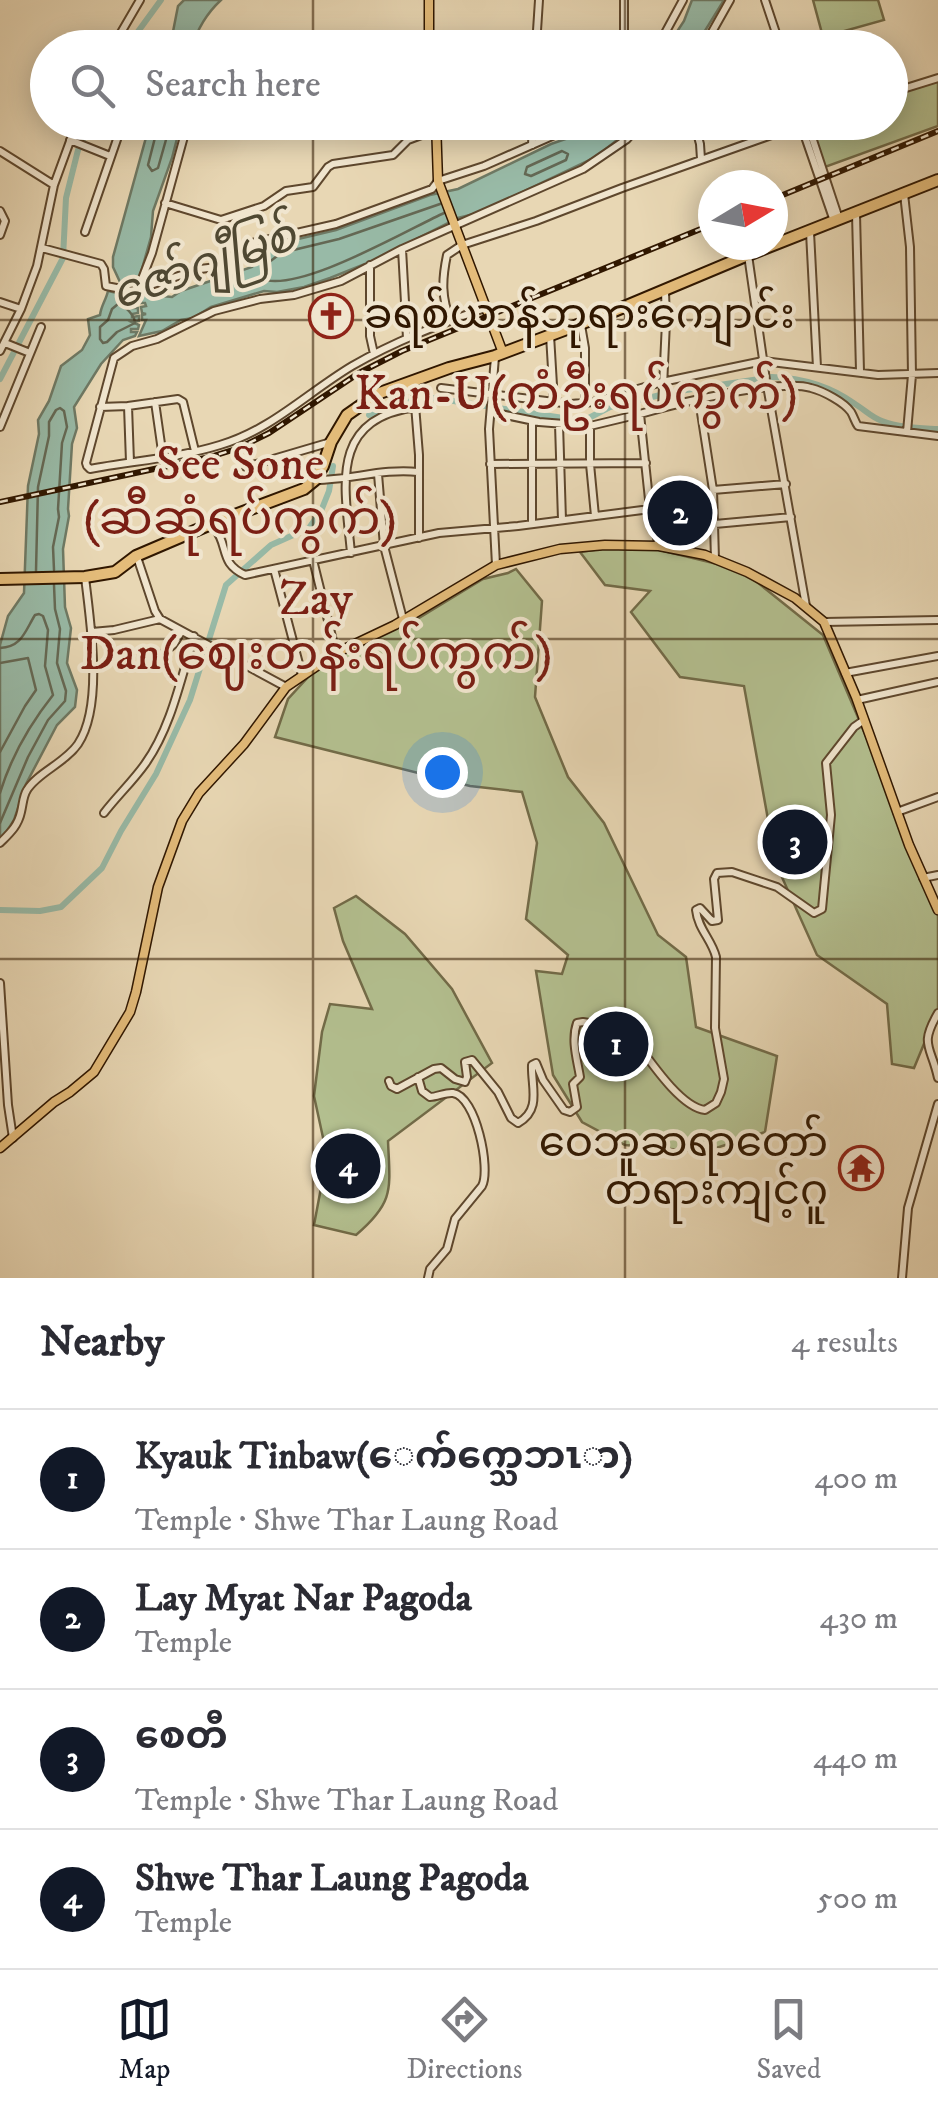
<!DOCTYPE html>
<html lang="en">
<head>
<meta charset="utf-8">
<style>
	body { margin:0; font-family:"IM FELL DW Pica","Noto Sans Myanmar",serif; background:#f7f7f7; color:#2b2b33 }
	.compass { position:absolute; left:698px; top:170px; width:90px; height:90px; border-radius:50%; background:#fff; box-shadow:0 5px 25px #0003; rotate:80deg }
	.you { position:absolute; left:442px; top:772px; width:35px; height:35px; margin:-25px; border:8px solid #fff; border-radius:50%; background:#1a73e8; box-shadow:0 0 0 15px #1a73e833 }
	.badge { display:grid; place-items:center; width:65px; height:65px; border-radius:50%; background:#111827; color:#fff; font-size:32px; font-weight:700 }
	.pin { position:absolute; translate:-50% -50%; border:5px solid #fff; box-shadow:0 2px 10px #0006 }
	.list { margin:0; padding:0; list-style:none }
	h2 { display:flex; justify-content:space-between; align-items:center; height:130px; margin:0; padding:0 40px; font-size:42px }
	h2 small { font-size:32px; font-weight:400; color:#7c7c81 }
	.list li { display:grid; grid-template-columns:65px 1fr auto; gap:30px; align-items:center; box-sizing:border-box; height:140px; padding:0 40px; border-top:2px solid #e1e1e2 }
	.list b { display:block; font-size:38px; white-space:nowrap }
	.list p { margin:0; font-size:32px; white-space:nowrap; color:#7c7c81 }
	.list em { font-size:32px; font-style:normal; color:#7c7c81 }
	.icon { flex:none; width:55px; height:55px; fill:none; stroke:currentColor; stroke-width:2; stroke-linecap:round; stroke-linejoin:round }
	.map { position:relative; flex:none; width:938px; height:1278px; overflow:hidden }
	.search { position:absolute; background:#fff; box-shadow:0 5px 25px #0003; left:30px; right:30px; top:30px; height:110px; display:flex; align-items:center; gap:25px; box-sizing:border-box; padding:0 35px; border-radius:55px; color:#7c7c81; font-size:38px }
	.sheet { height:690px; background:#fff }
	nav { display:flex; justify-content:space-around; align-items:center; box-sizing:border-box; height:140px; border-top:2px solid #e1e1e2; background:#fff; font-size:28px; color:#7c7c81 }
	nav a { display:grid; justify-items:center; gap:5px }
	nav .on { color:#111827 }
	.map>svg:first-child { display:block }
</style>
</head>
<body>
<div class="map">
<svg width="938" height="1278" viewBox="0 0 938 1278">
	<rect width="100%" height="100%" fill="#e8d7b4"/>
	<filter id="stains"><feTurbulence type="fractalNoise" baseFrequency=".002" numOctaves="4"/><feColorMatrix values="0 0 0 0 .2 0 0 0 0 .09 0 0 0 0 .02 0 0 0 .5 -.17"/></filter>
	<radialGradient id="worn" r=".72"><stop offset=".6" stop-color="#630" stop-opacity="0"/><stop offset="1" stop-color="#630" stop-opacity=".3"/></radialGradient>
	<path fill="#b3bf8f" stroke="#726b48" stroke-width="2.5" d="M 813,0 L 878,0 L 884,20 L 823,37 Z
		M 938,77 L 938,126 L 825,167 L 807,123 L 890,122 L 891,93 Z
		M 635,544 L 742,570 L 823,635 L 938,906 L 938,1010 L 914,1068 L 892,1064 L 887,1004 L 817,955 L 776,864 L 744,686 L 680,677 L 631,612 L 650,591 L 605,585 L 580,552 Z
		M 516,569 L 542,601 L 535,697 L 568,777 L 604,823 L 658,935 L 686,957 L 696,1027 L 777,1056 L 765,1132 L 704,1152 L 625,1145 L 582,1122 L 553,1075 L 536,971 L 562,974 L 568,955 L 526,919 L 537,843 L 522,792 L 470,786 L 275,737 L 288,699 L 321,663 L 419,618 L 483,579 L 508,573 Z
		M 356,896 L 405,934 L 452,989 L 492,1063 L 388,1141 C 390,1189 395,1202 356,1235 L 314,1225 L 327,1156 L 314,1096 L 322,1032 L 330,1004 L 372,1009 L 343,941 L 334,908 Z"/>
	<path fill="#98baa7" stroke="#6e7964" stroke-width="2.5" d="M 184,0 L 221,0 C 208,12 196,30 193,47 L 170,47 L 178,6 Z
		M 692,0 L 724,0 L 695,47 L 667,47 L 684,21 Z
		M 150,123 L 181,123 L 172,158 L 153,211 L 151,237 L 136,290 L 120,282 L 113,267 L 113,257 Z
		M 596,123 L 638,123 L 596,157 L 478,213 L 458,218 L 375,260 L 330,278 L 304,287 L 277,292 L 264,291 L 211,307 L 193,318 L 181,320 L 162,331 L 139,336 L 146,320 L 142,320 L 142,315 L 146,314 L 142,313 L 141,307 L 146,306 L 145,303 L 141,303 L 141,294 L 172,297 L 181,291 L 252,267 L 270,247 L 277,244 L 336,230 L 430,195 L 458,189 L 551,144 L 571,137 Z
		M 108,291 L 136,297 L 137,304 L 130,305 L 131,308 L 138,308 L 138,313 L 132,314 L 132,317 L 139,316 L 139,321 L 132,322 L 139,325 L 138,329 L 131,329 L 131,332 L 137,332 L 135,336 L 123,340 L 101,364 L 74,407 L 77,428 L 72,444 L 68,509 L 69,516 L 63,549 L 65,607 L 71,628 L 67,663 L 77,690 L 75,707 L 57,725 L 26,784 L 14,820 L 5,834 L 0,838 L 0,645 L 8,616 L 24,593 L 28,486 L 39,434 L 38,420 L 49,401 L 61,366 L 82,350 L 90,335 L 88,319 L 100,315 C 101,306 106,300 108,291 Z"/>
	<g fill="none" stroke-linecap="round" stroke-linejoin="round">
		<path stroke="#646854" stroke-width="2.5" d="M 159,122 L 148,165 L 152,171 L 158,168 L 171,122
			M 562,151 L 568,154 L 566,160 L 531,176 L 525,174 L 527,167 Z
			M 440,204 L 339,239 L 281,253 L 268,263 L 260,278 C 294,296 407,230 444,213
			M 118,304 C 125,305 135,316 135,323 L 117,332 L 107,342 L 103,343 L 100,339 L 100,327 L 108,320 L 112,309 Z
			M 36,571 L 38,487 L 49,436 L 49,422 L 56,410 L 60,408 L 64,411 L 67,427 L 62,443 L 58,509 L 59,517 L 53,547 L 54,570
			M 0,648 C 22,647 25,631 35,615 L 39,614 L 43,616 L 48,630 L 45,666 L 53,695 C 30,724 11,757 0,793
			M 0,663 L 28,658 L 36,690 L 25,706 L 0,752
			M 0,823 L 28,757 L 48,720 L 65,701 L 66,691 L 57,663 L 60,629 L 55,609 L 54,585"/>
		<path stroke="#98baa7" stroke-width="6" d="M 126,48 L 161,0
			M 0,379 L 63,258 L 66,198 L 78,150 L 91,122
			M 369,415 L 417,399 L 434,398 L 583,421 L 610,407 L 673,392 L 772,377 C 803,378 830,386 855,404 C 865,410 871,417 882,421 C 899,428 920,428 938,429
			M 0,910 L 40,911 L 61,907 L 102,868 L 121,831 L 156,774 L 190,700 L 226,585 L 271,545 L 309,528 L 321,511 L 329,491 L 333,466"/>
		<defs>
			<path id="minor" d="M 624,0 L 624,42 L 661,42
				M 765,0 L 781,48
				M 536,46 L 547,45 L 594,48
				M 112,48 L 140,0
				M 444,48 L 468,45 L 536,46 L 539,0
				M 612,48 L 624,42
				M 657,48 L 683,0
				M 703,48 L 730,0
				M 890,93 L 938,78
				M 694,122 L 700,144 L 701,159
				M 807,122 L 839,219
				M 801,125 L 834,221
				M 70,140 L 110,156
				M 532,145 L 533,122
				M 0,151 L 54,185
				M 904,194 L 910,247 L 912,375 L 907,432
				M 165,203 L 221,220 L 264,206 L 286,191 L 313,187 L 328,167 L 333,164 L 393,155 L 408,140 L 435,130
				M 0,211 L 5,221 L 0,235
				M 856,214 L 860,371
				M 85,232 L 123,122
				M 810,232 L 817,367
				M 42,248 L 101,264 L 104,269 L 106,286 L 132,291 L 200,269 L 217,267 L 248,244 L 336,224 L 432,189 L 438,181 L 484,166 L 584,122
				M 402,249 L 407,338
				M 748,255 L 766,380 L 806,606
				M 370,265 L 370,336 L 374,354
				M 138,289 L 152,253 L 188,122
				M 0,302 L 21,309
				M 487,307 C 441,324 395,341 352,366 C 307,393 271,430 220,445 C 178,458 133,461 90,469 L 87,466 L 86,463 L 114,358 L 132,346 L 157,339 L 214,311 L 260,299 L 294,295 L 341,281 L 402,249 L 583,169 L 627,139 L 642,122
				M 451,321 C 441,298 442,279 447,255 L 462,245 L 536,221 L 622,188 L 808,122
				M 581,325 L 585,348 L 585,403
				M 550,335 L 554,402
				M 5,343 L 30,353
				M 0,351 L 21,309 L 37,266 L 54,185 L 77,122
				M 495,357 L 489,429 L 496,565
				M 413,380 L 419,455 L 419,538
				M 441,388 L 571,404 L 593,402 L 662,382 L 763,361 L 878,375 L 938,373
				M 699,400 L 713,490 L 715,559
				M 155,402 L 163,458
				M 100,407 L 128,406
				M 662,408 L 666,322 L 665,291
				M 491,412 L 539,422 L 590,426 L 640,414
				M 532,421 L 532,524
				M 559,424 L 562,520
				M 590,426 L 590,464 L 595,516
				M 0,427 L 41,327
				M 130,462 L 128,406 L 178,399 L 183,402 L 195,451
				M 490,464 L 646,463
				M 246,467 L 331,442
				M 378,474 L 384,546 L 403,619
				M 316,480 C 350,480 384,468 418,472
				M 713,490 L 786,484
				M 211,524 C 231,545 217,562 245,575 L 439,533 L 518,526 L 650,509
				M 715,524 L 791,517
				M 659,546 L 650,509 L 640,414 C 674,404 780,378 811,388 C 823,391 844,402 851,412 C 854,417 855,422 858,426 L 938,436
				M 351,553 C 345,487 328,419 416,407
				M 137,557 L 155,611 L 160,619 L 286,687
				M 313,560 L 336,653
				M 274,569 L 302,675
				M 824,622 L 938,620
				M 92,632 L 114,630 L 160,619
				M 159,657 L 174,644 L 181,632
				M 845,673 L 938,656
				M 857,700 L 938,682
				M 897,812 L 938,797
				M 104,813 C 117,796 133,781 145,764 C 171,728 181,678 194,636
				M 0,843 C 10,833 18,826 21,812 C 23,804 23,796 27,790 C 37,773 65,763 78,744 C 104,705 90,621 85,577
				M 923,878 L 938,875
				M 0,983 L 8,1105 L 13,1138
				M 938,1013 C 919,1046 931,1045 938,1078
				M 418,1077 L 422,1091 L 430,1097 C 437,1097 446,1092 453,1093 C 476,1096 491,1169 482,1186 L 455,1219 L 447,1249 L 430,1269 L 428,1278
				M 389,1081 L 391,1086 L 397,1089 L 434,1069 L 441,1068 L 455,1079 L 465,1082 L 467,1077 L 465,1062 L 472,1060 L 498,1092 L 511,1118 L 518,1123 C 542,1110 531,1086 532,1065 L 536,1063 L 543,1080 L 564,1110 L 570,1112 L 577,1107 L 573,1084 L 580,1077 C 577,1059 571,1040 577,1023 L 583,1022 L 618,1028 L 630,1034 C 647,1056 679,1107 705,1110 L 716,1103 L 721,1092 L 724,1079 L 715,1028 L 716,957 C 712,940 698,929 696,910 L 700,908 L 712,921 L 718,920 L 714,879 L 717,873 L 732,872 L 777,887 L 814,913 L 822,909 L 831,815 L 826,763 L 854,727 L 864,720
				M 902,1278 L 908,1208 L 938,1104"/>
			<path id="major" d="M 429,0 L 429,48
				M 436,122 L 438,181 L 503,353
				M 0,1148 L 54,1102 L 70,1092 L 94,1072 L 130,1012 L 136,992 L 158,887 L 182,821 L 199,793 L 244,744 L 286,687 L 336,653 L 395,625 L 496,565 L 560,549 L 605,545 L 659,546 L 705,555 L 747,572 L 795,598 L 824,622 L 856,697 L 909,845 L 938,910"/>
			<path id="highway" d="M 0,579 L 85,577 L 115,572 L 136,556 L 211,524 L 304,489 L 315,480 L 323,466 L 331,442 L 347,415 L 377,394 L 449,368 L 495,356 L 612,312 L 748,255 L 938,180"/>
		</defs>
		<use href="#minor" stroke="#5e472d" stroke-width="10"/>
		<use href="#major" stroke="#301700" stroke-width="11"/>
		<use href="#highway" stroke="#301700" stroke-width="14"/>
		<use href="#minor" stroke="#f0e5ce" stroke-width="6"/>
		<use href="#major" stroke="#e4bc7a" stroke-width="8"/>
		<use href="#highway" stroke="#e4bc7a" stroke-width="10"/>
		<defs>
			<path id="rail" d="M 773,199 L 938,131
				M 0,502 L 210,457 L 239,448 L 269,433 L 359,373 L 402,351 L 713,224"/>
		</defs>
		<use href="#rail" stroke="#301700" stroke-width="6"/>
		<use href="#rail" stroke="#f0e5ce" stroke-width="2.5" stroke-dasharray="8" stroke-linecap="butt"/>
	</g>
	<path fill="none" stroke="#301700" stroke-width="2.5" stroke-opacity="0.55" d="M 313,0 L 313,48M 625,0 L 625,48M 313,122 L 313,1278M 625,122 L 625,1278M 0,320 L 938,320M 0,639 L 938,639M 0,959 L 938,959"/>
	<defs>
		<symbol id="church-ring" viewBox="-11 -11 22 22"><circle r="9.5" fill="#f0e5ce" stroke="#8f2418" stroke-width="1.5"/><path d="M-1.2-6h2.4v3.5h3.3v2.4h-3.3V6h-2.4V-.1h-3.3v-2.4h3.3Z" fill="#8f2418"/></symbol>
		<symbol id="temple-ring" viewBox="-11 -11 22 22"><circle r="9.5" fill="#f0e5ce" stroke="#8f2418" stroke-width="1.5"/><path d="M0-6L5-2H3V0L6.5 2.5H4V6H1.5V3h-3V6H-4V2.5H-6.5L-3 0V-2H-5Z" fill="#8f2418"/></symbol>
	</defs>
	<g fill-rule="evenodd">
		<use href="#church-ring" x="306" y="291" width="50" height="50"/>
		<use href="#temple-ring" x="836" y="1143" width="50" height="50"/>
	</g>
	<g text-anchor="middle" dominant-baseline="central" stroke-width="8" stroke-linejoin="round" paint-order="stroke">
		<g font-size="42" fill="#301700" stroke="#f0e5ce" text-anchor="start">
			<text x="364" y="316">ခရစ်ယာန်ဘုရားကျောင်း</text>
			<text x="828" y="1144" text-anchor="end">ဝေဘူဆရာတော်<tspan x="828" dy="48">တရားကျင့်ဂူ</tspan></text>
		</g>
		<g font-size="45" font-style="italic" fill="#4f4832" stroke="#f0e5ce">
			<text transform="translate(204 266) rotate(-19)">ဇော်ဂျီမြစ်</text>
		</g>
		<g font-size="48" fill="#7a1f14" stroke="#f0e5ce">
			<text x="576" y="395">Kan-U(ကံဦးရပ်ကွက်)</text>
			<text x="240" y="465">See Sone<tspan x="240" dy="55">(ဆီဆုံရပ်ကွက်)</tspan></text>
			<text x="316" y="600">Zay<tspan x="316" dy="55">Dan(ဈေးတန်းရပ်ကွက်)</tspan></text>
		</g>
	</g>
	<rect width="100%" height="100%" filter="url(#stains)"/>
	<rect width="100%" height="100%" fill="url(#worn)"/>
</svg>
<svg class="compass" viewBox="-18 -18 36 36"><path d="M0-13l5 13h-10z" fill="#e53935"/><path d="M0 13l5-13h-10z" fill="#7c7c81"/></svg>
<div class="you"></div>
<div class="pin badge" style="left:616px;top:1044px">1</div>
<div class="pin badge" style="left:680px;top:513px">2</div>
<div class="pin badge" style="left:795px;top:842px">3</div>
<div class="pin badge" style="left:348px;top:1166px">4</div>
<div class="search"><svg class="icon" aria-label="search" viewBox="0 0 24 24"><circle cx="10" cy="10" r="6"/><path d="M15 15l6 6"/></svg>Search here</div>
</div>
<section class="sheet">
<h2>Nearby<small>4 results</small></h2>
<ul class="list">
<li><span class="badge">1</span><div><b>Kyauk Tinbaw(ေက်က္သေဘၤာ)</b><p>Temple · Shwe Thar Laung Road</p></div><em>400 m</em></li>
<li><span class="badge">2</span><div><b>Lay Myat Nar Pagoda</b><p>Temple</p></div><em>430 m</em></li>
<li><span class="badge">3</span><div><b>စေတီ</b><p>Temple · Shwe Thar Laung Road</p></div><em>440 m</em></li>
<li><span class="badge">4</span><div><b>Shwe Thar Laung Pagoda</b><p>Temple</p></div><em>500 m</em></li>
</ul>
</section>
<nav>
<a class="on"><svg class="icon" aria-label="map" viewBox="0 0 24 24"><path d="M3 6l6-2 6 2 6-2v14l-6 2-6-2-6 2zM9 4v14M15 6v14"/></svg>Map</a>
<a><svg class="icon" aria-label="directions" viewBox="0 0 24 24"><path d="M12 3l9 9-9 9-9-9zM9 14v-3h6M13 9l2 2-2 2"/></svg>Directions</a>
<a><svg class="icon" aria-label="saved" viewBox="0 0 24 24"><path d="M7 4h10v16l-5-4-5 4z"/></svg>Saved</a>
</nav>
</body>
</html>
